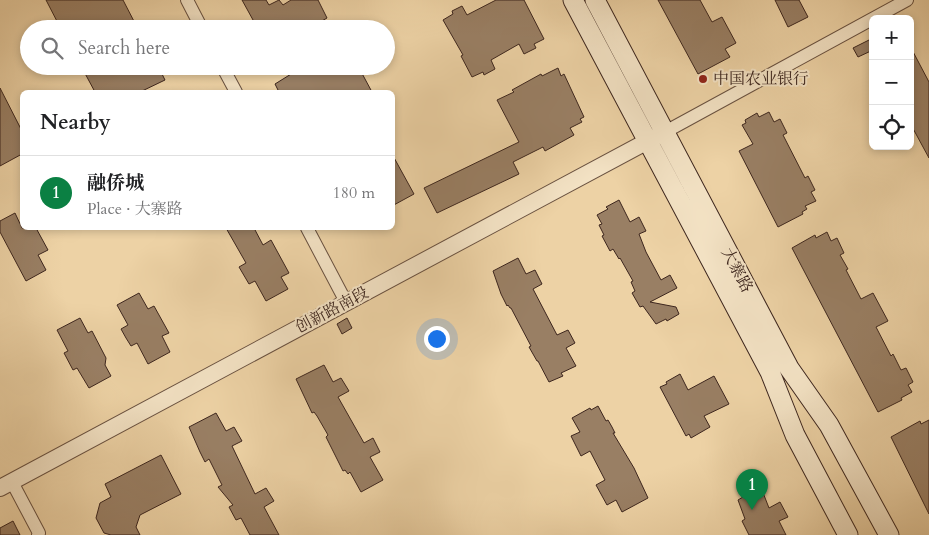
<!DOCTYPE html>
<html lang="en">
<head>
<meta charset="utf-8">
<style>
	body { margin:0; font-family:Cardo,"Noto Serif SC",serif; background:#f2f2f2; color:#202124 }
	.controls { position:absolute; right:15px; top:15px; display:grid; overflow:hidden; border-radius:8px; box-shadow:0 2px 8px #0003 }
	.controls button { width:45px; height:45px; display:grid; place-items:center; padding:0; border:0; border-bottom:1px solid #e0e0e0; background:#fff; color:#202124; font:25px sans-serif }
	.you { position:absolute; left:436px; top:338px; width:18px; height:18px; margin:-12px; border:4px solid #fff; border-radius:50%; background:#1a73e8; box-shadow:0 0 0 8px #1a73e833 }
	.badge { display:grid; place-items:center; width:32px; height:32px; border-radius:50%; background:#0b8043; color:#fff; font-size:16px; font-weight:700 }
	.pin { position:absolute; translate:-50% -41px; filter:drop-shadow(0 1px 2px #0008) }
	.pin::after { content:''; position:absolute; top:26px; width:18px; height:15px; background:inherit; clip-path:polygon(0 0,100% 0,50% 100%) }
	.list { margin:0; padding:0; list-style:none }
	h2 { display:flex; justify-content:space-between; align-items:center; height:65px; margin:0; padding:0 20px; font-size:21px }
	h2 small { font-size:16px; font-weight:400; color:#757577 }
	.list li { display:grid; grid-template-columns:32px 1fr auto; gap:15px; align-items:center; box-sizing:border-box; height:75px; padding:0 20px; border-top:1px solid #e0e0e0 }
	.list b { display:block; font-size:19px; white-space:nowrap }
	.list p { margin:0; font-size:16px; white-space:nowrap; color:#757577 }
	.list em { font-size:16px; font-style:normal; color:#757577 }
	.icon { flex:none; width:28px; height:28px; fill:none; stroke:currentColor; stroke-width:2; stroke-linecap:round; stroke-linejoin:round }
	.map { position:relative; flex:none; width:929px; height:535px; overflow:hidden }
	.search { position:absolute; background:#fff; box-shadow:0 2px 8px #0003; left:20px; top:20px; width:375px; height:55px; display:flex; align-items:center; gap:12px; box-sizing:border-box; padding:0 18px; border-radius:28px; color:#757577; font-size:19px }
	.panel { position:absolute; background:#fff; box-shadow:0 2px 8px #0003; left:20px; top:90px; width:375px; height:140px; border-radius:8px }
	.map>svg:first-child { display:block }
</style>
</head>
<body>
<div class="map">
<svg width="929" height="535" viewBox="0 0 929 535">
	<rect width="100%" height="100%" fill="#edd2a5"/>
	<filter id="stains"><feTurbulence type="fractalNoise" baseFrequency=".004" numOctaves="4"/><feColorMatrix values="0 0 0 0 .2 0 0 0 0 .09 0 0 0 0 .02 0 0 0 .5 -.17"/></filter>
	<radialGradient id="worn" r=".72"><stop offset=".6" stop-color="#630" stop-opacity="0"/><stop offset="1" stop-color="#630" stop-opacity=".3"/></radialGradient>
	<path fill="#997f64" stroke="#3d261e" d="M 46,0 L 123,0 L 138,29 L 61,29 Z
		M 242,0 L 266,0 L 269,5 L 279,0 L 283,5 L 291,0 L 318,0 L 327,18 L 308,29 L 258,29 Z
		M 496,0 L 524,0 L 544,39 L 534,44 L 536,48 L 524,54 L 519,44 L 491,60 L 495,69 L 484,75 L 483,72 L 472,77 L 461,56 L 463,55 L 443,20 L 453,14 L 452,11 L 462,6 L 467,15 Z
		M 658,0 L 700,0 L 712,22 L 722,17 L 736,43 L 725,49 L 730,57 L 698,74 Z
		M 775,0 L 799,0 L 808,17 L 788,27 Z
		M 873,38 L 873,50 L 858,57 L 853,48 Z
		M 910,46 L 929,82 L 929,158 L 910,123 Z
		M 81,66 L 158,66 L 165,80 L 140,92 L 95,92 Z
		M 304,66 L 358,66 L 372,92 L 279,92 L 275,84 Z
		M 558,68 L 561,76 L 564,74 L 584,117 L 580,119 L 582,122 L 570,128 L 574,135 L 545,151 L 543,147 L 513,162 L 519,174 L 437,213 L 424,188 L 519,142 L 497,100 L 514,92 L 512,90 L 541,74 L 542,76 Z
		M 0,88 L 22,131 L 22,154 L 0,166 Z
		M 769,112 L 774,122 L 780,119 L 787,133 L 783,135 L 805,178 L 808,176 L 815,190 L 811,192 L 816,201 L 805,206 L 807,209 L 802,212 L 803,214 L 778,227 L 739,151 L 753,144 L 742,125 L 746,123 L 745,120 L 757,113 L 759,117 Z
		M 392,154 L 414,194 L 392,206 Z
		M 619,200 L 630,222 L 639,217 L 646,231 L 639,234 L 646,252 L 661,280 L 670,275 L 677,288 L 650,302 L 676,307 L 679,314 L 667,321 L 666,319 L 656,324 L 643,306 L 640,307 L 632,293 L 635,291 L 631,282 L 633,281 L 620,258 L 619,259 L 613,249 L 610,251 L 602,236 L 604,235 L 599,225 L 602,224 L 597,215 L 608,209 L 606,207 Z
		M 15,213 L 22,228 L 36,228 L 48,250 L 38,255 L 46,270 L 26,281 L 0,232 L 0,221 Z
		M 226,228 L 254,228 L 263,245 L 271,240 L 289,273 L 281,277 L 288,289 L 266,301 L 255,281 L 249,284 L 239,267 L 246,263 Z
		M 827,232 L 831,241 L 837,238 L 844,253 L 840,255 L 848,269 L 846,270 L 861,299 L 873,293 L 888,321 L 876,327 L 891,356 L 893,354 L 901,370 L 906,368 L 913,382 L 908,385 L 912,392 L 901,398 L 902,400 L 878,412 L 792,248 L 815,235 L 816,238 Z
		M 518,258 L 526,274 L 535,270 L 542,284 L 533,289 L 557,335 L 568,330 L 575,343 L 566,348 L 576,366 L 561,373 L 563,376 L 549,382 L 538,361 L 537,361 L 529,347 L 531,346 L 511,308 L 510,308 L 508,305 L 507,306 L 501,294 L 493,271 Z
		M 139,293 L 148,309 L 154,306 L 169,333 L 162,336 L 170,352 L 148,364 L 137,343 L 131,346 L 126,338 L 121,329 L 128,325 L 117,305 Z
		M 80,318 L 88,333 L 92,331 L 106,358 L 105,365 L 111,376 L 89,388 L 77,368 L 73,370 L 64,353 L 68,351 L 57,330 Z
		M 347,318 L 352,328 L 342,334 L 337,324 Z
		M 324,365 L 333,382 L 341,378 L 349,391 L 338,397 L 364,443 L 373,438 L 380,452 L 370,457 L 383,480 L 361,492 L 350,472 L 348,474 L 345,470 L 343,471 L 326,437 L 328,435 L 317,416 L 314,412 L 312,413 L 296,379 Z
		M 680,374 L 688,390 L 714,376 L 729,404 L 704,416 L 710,427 L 691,438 L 689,434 L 686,436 L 660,387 L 667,384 L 666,382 Z
		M 598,406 L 606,421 L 608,420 L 612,427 L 615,433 L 613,433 L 634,468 L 648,498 L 622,512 L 616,500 L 607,505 L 596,485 L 605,480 L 590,451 L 581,456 L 571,436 L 580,432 L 572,418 L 590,408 L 591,410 Z
		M 216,413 L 226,431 L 234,427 L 242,441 L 232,446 L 255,494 L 266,488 L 274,501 L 264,507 L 279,535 L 250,535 L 241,518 L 236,520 L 229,507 L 233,505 L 218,487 L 222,485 L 209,459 L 205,462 L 200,452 L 189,427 Z
		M 929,420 L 929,514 L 891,437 L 920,421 L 921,424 Z
		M 161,455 L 181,494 L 140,515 L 136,527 L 140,535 L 111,535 L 104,533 L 96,518 L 100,503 L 111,497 L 105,484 Z
		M 760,485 L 769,508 L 780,502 L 788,517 L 779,521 L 786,535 L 749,535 L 742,521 L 745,519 L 738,500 L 748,494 L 747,492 Z
		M 13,521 L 20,535 L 0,535 L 0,528 Z"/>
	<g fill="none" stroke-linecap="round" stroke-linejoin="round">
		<defs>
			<path id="minor" d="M 187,0 L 202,29
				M 222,66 L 236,92
				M 665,132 L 907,0
				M 307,228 L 346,302
				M 12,482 L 39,533 L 38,535"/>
			<path id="tertiary" d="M 0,488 L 659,135"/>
			<path id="secondary" d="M 573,0 L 770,372 L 795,435 L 848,535
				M 595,0 L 789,368 L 829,425 L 889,535"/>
		</defs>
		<use href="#minor" stroke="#695140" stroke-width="14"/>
		<use href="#tertiary" stroke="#695140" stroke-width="18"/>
		<use href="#secondary" stroke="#3d261e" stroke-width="21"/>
		<use href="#minor" stroke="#f3e2c4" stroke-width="12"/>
		<use href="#tertiary" stroke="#f3e2c4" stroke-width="16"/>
		<use href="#secondary" stroke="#f3e2c4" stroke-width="19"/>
	</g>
	<circle fill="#8f2418" stroke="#f3e2c4" stroke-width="2" cx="703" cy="79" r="5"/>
	<g text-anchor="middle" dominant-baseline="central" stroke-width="4" stroke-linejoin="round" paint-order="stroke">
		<g font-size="16" fill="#3d261e" stroke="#f3e2c4" text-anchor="start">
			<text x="713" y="79">中国农业银行</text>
		</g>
		<g font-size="16" fill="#3d261e" stroke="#f3e2c4">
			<text transform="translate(737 270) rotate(62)">大寨路</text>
			<text transform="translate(332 310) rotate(-28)">创新路南段</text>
		</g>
	</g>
	<rect width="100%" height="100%" filter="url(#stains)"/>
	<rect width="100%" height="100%" fill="url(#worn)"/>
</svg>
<div class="controls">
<button>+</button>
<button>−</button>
<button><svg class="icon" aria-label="locate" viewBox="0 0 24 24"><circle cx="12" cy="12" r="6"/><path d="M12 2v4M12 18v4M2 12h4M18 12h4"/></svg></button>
</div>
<div class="you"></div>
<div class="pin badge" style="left:752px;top:510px">1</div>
<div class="search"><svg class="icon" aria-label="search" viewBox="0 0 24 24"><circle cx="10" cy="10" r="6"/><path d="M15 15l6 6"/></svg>Search here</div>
<section class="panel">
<h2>Nearby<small></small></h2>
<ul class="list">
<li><span class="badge">1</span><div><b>融侨城</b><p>Place · 大寨路</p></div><em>180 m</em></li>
</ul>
</section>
</div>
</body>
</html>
